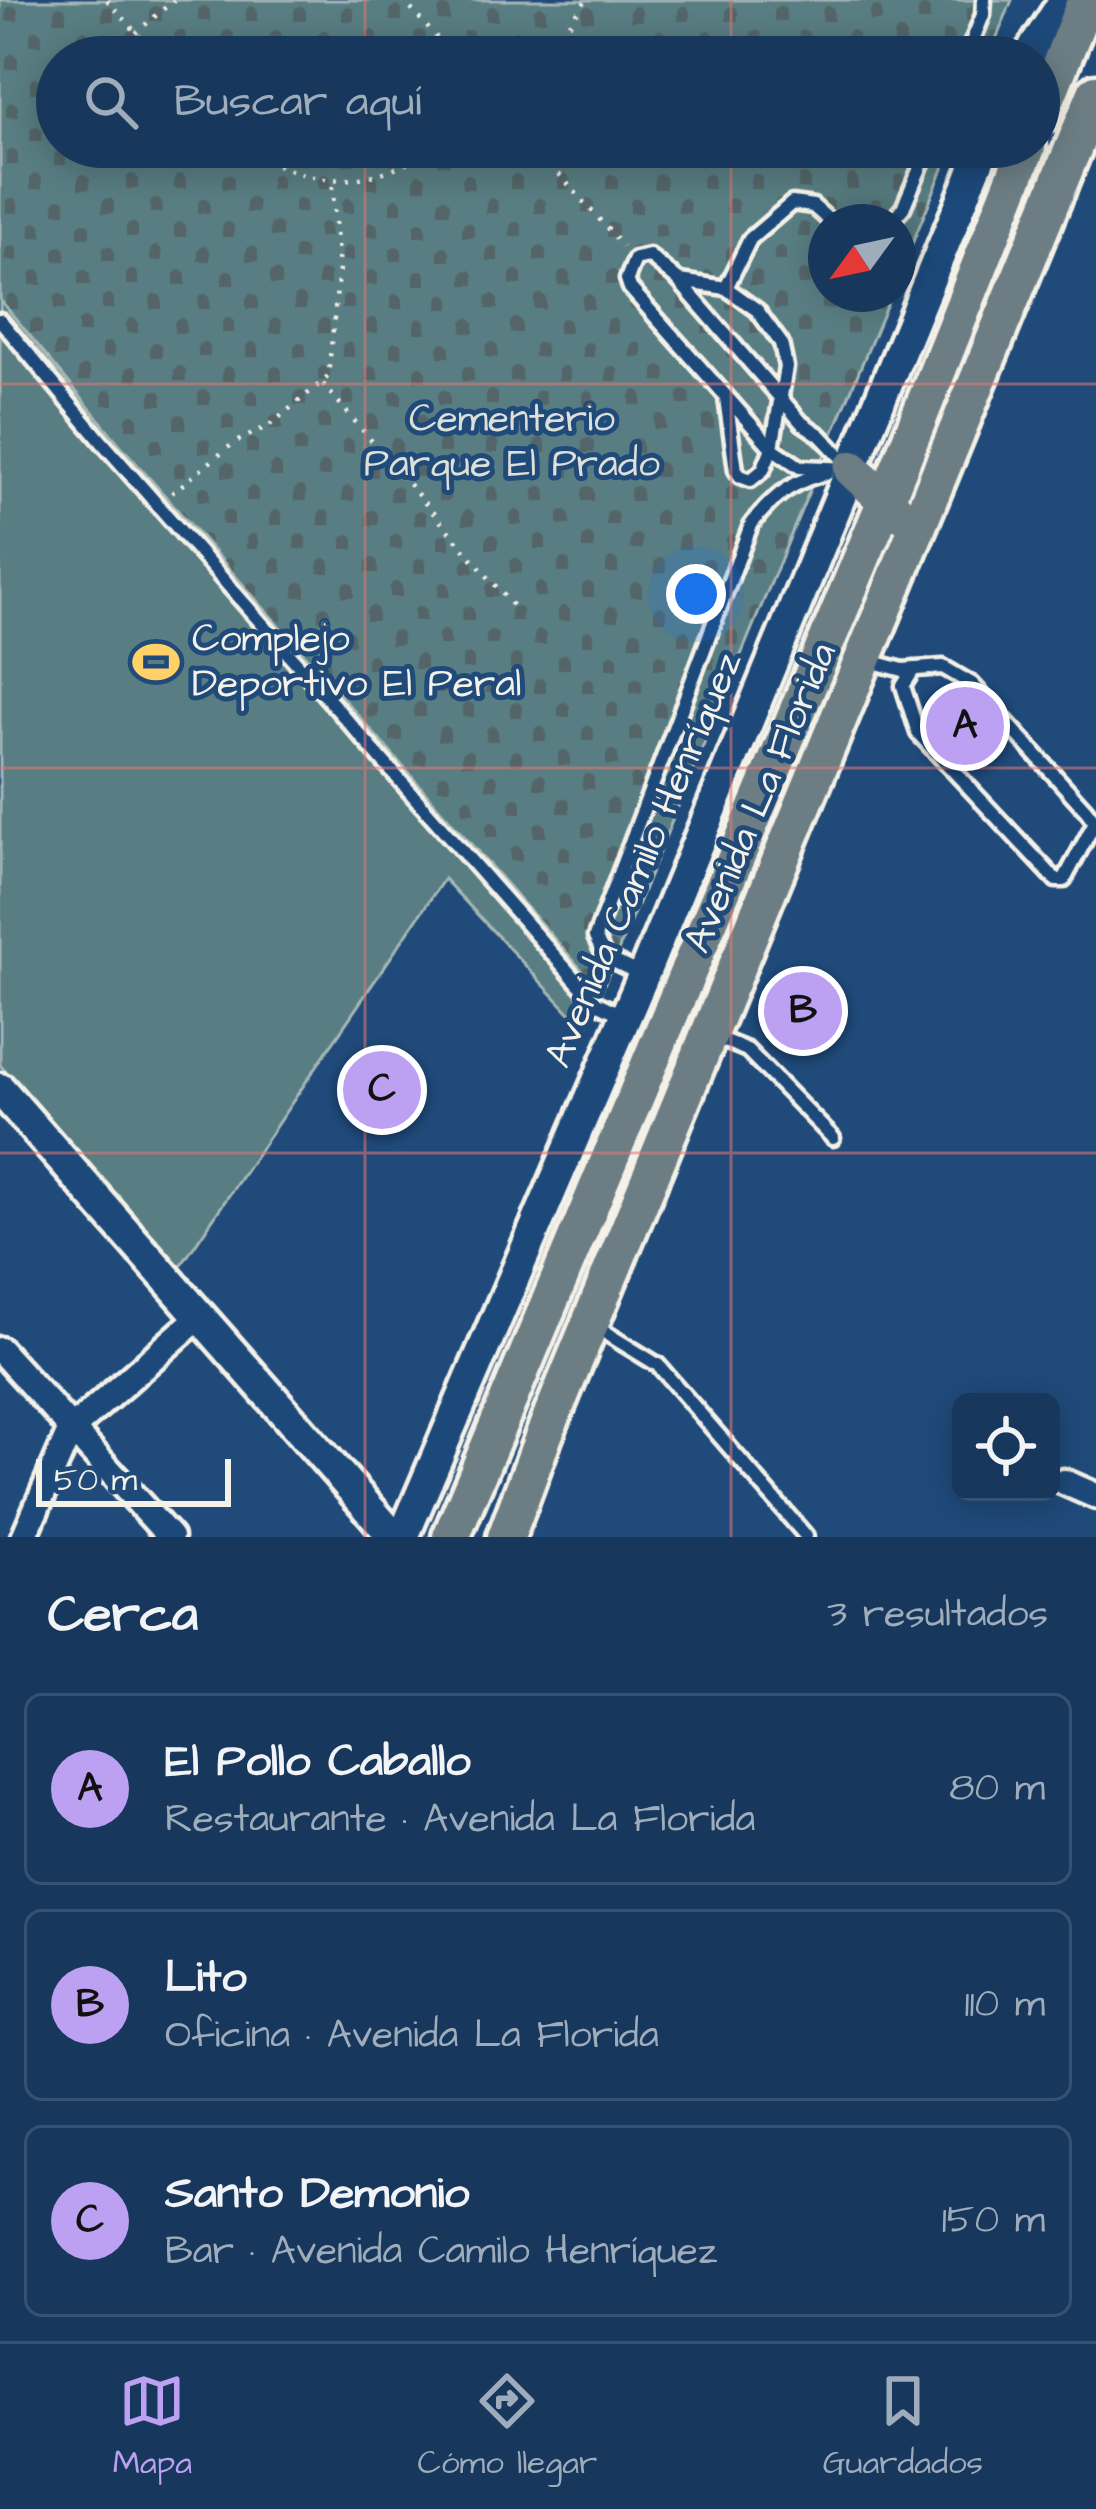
<!DOCTYPE html>
<html lang="es">
<head>
<meta charset="utf-8">
<style>
	body { margin:0; font-family:"Architects Daughter",sans-serif; background:#203f62; color:#f1f3f6 }
	.controls { position:absolute; right:36px; bottom:36px; display:grid; overflow:hidden; border-radius:18px; box-shadow:0 6px 30px #0003 }
	.controls button { width:108px; height:108px; display:grid; place-items:center; padding:0; border:0; border-bottom:3px solid #365272; background:#17385c; color:#f1f3f6; font:60px sans-serif }
	.compass { position:absolute; left:808px; top:204px; width:108px; height:108px; border-radius:50%; background:#17385c; box-shadow:0 6px 30px #0003; rotate:237deg }
	.scale { position:absolute; left:36px; bottom:30px; width:195px; box-sizing:border-box; padding-left:12px; border:6px solid #f4f1e8; border-top:0; font-size:33px; line-height:42px; white-space:nowrap; color:#f4f1e8; -webkit-text-stroke:9px #1f4a7a; paint-order:stroke }
	.you { position:absolute; left:696px; top:594px; width:42px; height:42px; margin:-30px; border:9px solid #fff; border-radius:50%; background:#1a73e8; box-shadow:0 0 0 18px #1a73e833 }
	.badge { display:grid; place-items:center; width:78px; height:78px; border-radius:50%; background:#bca0f2; color:#111; font-size:39px; font-weight:700 }
	.pin { position:absolute; translate:-50% -50%; border:6px solid #fff; box-shadow:0 3px 12px #0006 }
	.list { margin:0; padding:0; list-style:none }
	h2 { display:flex; justify-content:space-between; align-items:center; height:156px; margin:0; padding:0 48px; font-size:51px }
	h2 small { font-size:39px; font-weight:400; color:#9eacbb }
	.list li { display:grid; grid-template-columns:78px 1fr auto; gap:36px; align-items:center; box-sizing:border-box; height:192px; margin:0 24px 24px; padding:0 24px; border:3px solid #365272; border-radius:18px }
	.list b { display:block; font-size:45px; white-space:nowrap }
	.list p { margin:0; font-size:39px; white-space:nowrap; color:#9eacbb }
	.list em { font-size:39px; font-style:normal; color:#9eacbb }
	.icon { flex:none; width:66px; height:66px; fill:none; stroke:currentColor; stroke-width:2; stroke-linecap:round; stroke-linejoin:round }
	.map { position:relative; flex:none; width:1096px; height:1537px; overflow:hidden }
	.search { position:absolute; background:#17385c; box-shadow:0 6px 30px #0003; left:36px; right:36px; top:36px; height:132px; display:flex; align-items:center; gap:30px; box-sizing:border-box; padding:0 42px; border-radius:66px; color:#9eacbb; font-size:45px }
	.sheet { height:804px; background:#17385c }
	nav { display:flex; justify-content:space-around; align-items:center; box-sizing:border-box; height:168px; border-top:3px solid #365272; background:#17385c; font-size:33px; color:#9eacbb }
	nav a { display:grid; justify-items:center; gap:6px }
	nav .on { color:#bca0f2 }
	.map>svg:first-child { display:block }
</style>
</head>
<body>
<div class="map">
<svg width="1096" height="1537" viewBox="0 0 1096 1537">
	<defs>
		<pattern id="cemetery-stones" width="16" height="16" patternUnits="userSpaceOnUse" patternTransform="scale(3)"><rect width="16" height="16" fill="#597d82"/><path d="M2 7V4a2 2 0 0 1 4 0v3zM10 15v-3a2 2 0 0 1 4 0v3z" fill="#526567"/></pattern>
	</defs>
	<rect width="100%" height="100%" fill="#1f4a7a"/>
	<filter id="ink" filterUnits="userSpaceOnUse"><feTurbulence type="fractalNoise" baseFrequency=".00833" numOctaves="2"/><feDisplacementMap in="SourceGraphic" scale="24" xChannelSelector="R" yChannelSelector="G"/><feConvolveMatrix kernelMatrix="1 2 1 2 8 2 1 2 1" color-interpolation-filters="sRGB"/></filter>
	<g filter="url(#ink)">
		<path fill="url(#cemetery-stones)" stroke="#a6b7b5" stroke-width="3" d="M 0,0 L 1012,0 L 989,57 L 57,57 L 57,147 L 952,147 L 898,278 L 898,222 L 826,222 L 826,294 L 891,294 L 601,992 L 121,446 L 0,300 Z"/>
		<path fill="#597d82" stroke="#a6b7b5" stroke-width="3" d="M 0,300 L 121,446 L 601,992 L 585,1029 L 444,879 L 176,1273 L 0,1065 Z"/>
		<g fill="none" stroke-linecap="round" stroke-linejoin="round">
			<defs>
				<path id="service" d="M 966,57 L 983,15 L 984,0
					M 890,222 L 903,208 L 929,147
					M 649,256 L 679,281 L 802,423 L 820,435 L 852,469 L 800,467 L 772,448 L 630,288 L 627,279 L 635,259 Z
					M 680,281 L 726,288 L 757,310 L 781,343 L 786,367 L 772,448 L 763,470 L 751,480 L 740,476 L 736,470 L 726,398
					M 726,288 L 750,239 L 792,203 L 813,206 L 831,222
					M 0,320 L 102,442 L 595,1002 L 624,1016
					M 866,660 L 903,670 L 943,667 L 972,684 L 1086,810 L 1095,822 L 1064,880 L 1056,880 L 918,733 L 903,686 L 914,669
					M 640,974 L 605,957 L 595,937 L 751,525 C 770,499 794,479 827,473
					M 715,1037 L 747,1050 L 833,1138
					M 596,1327 L 658,1365 L 806,1536"/>
				<path id="minor" d="M 0,1350 L 170,1537
					M 1064,1482 L 1096,1496
					M 24,1537 L 70,1431 L 199,1317"/>
				<path id="tertiary" d="M 1028,57 L 1065,0
					M 0,1089 L 394,1537
					M 403,1537 L 643,976 L 984,147"/>
				<path id="primary" d="M 1039,117 L 1086,0
					M 852,469 L 899,513
					M 451,1537 L 886,500 L 1027,147
					M 506,1537 L 544,1435 L 1096,93"/>
			</defs>
			<use href="#service" stroke="#f4f1e8" stroke-width="21"/>
			<use href="#minor" stroke="#f4f1e8" stroke-width="33"/>
			<use href="#tertiary" stroke="#f4f1e8" stroke-width="39"/>
			<use href="#primary" stroke="#f4f1e8" stroke-width="45"/>
			<path stroke="#f4f1e8" stroke-width="4.5" stroke-dasharray="3 9" stroke-linecap="butt" d="M 107,0 L 158,57
				M 403,0 L 454,57
				M 136,33 L 174,0
				M 535,57 L 567,28 L 586,0
				M 246,147 C 311,191 368,190 434,147
				M 535,147 L 623,246
				M 323,384 L 518,612
				M 172,493 L 234,443 L 270,425 L 328,377 L 339,269 L 332,181"/>
			<use href="#service" stroke="#1f4a7a" stroke-width="12"/>
			<use href="#minor" stroke="#1f4a7a" stroke-width="24"/>
			<use href="#tertiary" stroke="#1f4a7a" stroke-width="30"/>
			<use href="#primary" stroke="#6c7e84" stroke-width="36"/>
		</g>
	</g>
	<path fill="none" stroke="#e27875" stroke-width="3" stroke-opacity="0.55" d="M 365,0 L 365,57M 731,0 L 731,57M 365,147 L 365,1537M 731,147 L 731,1537M 0,384 L 1096,384M 0,768 L 1096,768M 0,1153 L 1096,1153"/>
	<defs>
		<symbol id="stadium-bare" viewBox="-9 -9 18 18"><path d="M0-5a6.5 5 0 1 0 0 10a6.5 5 0 1 0 0-10ZM-3.5-1.8h7v3.6h-7Z" fill="#ffd166" stroke="#1f4a7a" stroke-width="2.5" paint-order="stroke"/></symbol>
	</defs>
	<g fill-rule="evenodd">
		<use href="#stadium-bare" x="123" y="629" width="66" height="66"/>
	</g>
	<g text-anchor="middle" dominant-baseline="central" stroke-width="10" stroke-linejoin="round" paint-order="stroke">
		<g font-size="39" fill="#dde0d9" stroke="#1f4a7a">
			<text x="512" y="420">Cementerio<tspan x="512" dy="45">Parque El Prado</tspan></text>
		</g>
		<g font-size="39" fill="#f4f1e8" stroke="#1f4a7a" text-anchor="start">
			<text x="192" y="640">Complejo<tspan x="192" dy="45">Deportivo El Peral</tspan></text>
		</g>
		<g font-size="39" fill="#f4f1e8" stroke="#1f4a7a">
			<text transform="translate(761 798) rotate(-67)">Avenida La Florida</text>
			<text transform="translate(644 860) rotate(-67)">Avenida Camilo Henríquez</text>
		</g>
	</g>
</svg>
<div class="controls">
<button><svg class="icon" aria-label="locate" viewBox="0 0 24 24"><circle cx="12" cy="12" r="6"/><path d="M12 2v4M12 18v4M2 12h4M18 12h4"/></svg></button>
</div>
<svg class="compass" viewBox="-18 -18 36 36"><path d="M0-13l5 13h-10z" fill="#e53935"/><path d="M0 13l5-13h-10z" fill="#9eacbb"/></svg>
<div class="scale">50 m</div>
<div class="you"></div>
<div class="pin badge" style="left:965px;top:726px">A</div>
<div class="pin badge" style="left:803px;top:1011px">B</div>
<div class="pin badge" style="left:382px;top:1090px">C</div>
<div class="search"><svg class="icon" aria-label="search" viewBox="0 0 24 24"><circle cx="10" cy="10" r="6"/><path d="M15 15l6 6"/></svg>Buscar aquí</div>
</div>
<section class="sheet">
<h2>Cerca<small>3 resultados</small></h2>
<ul class="list">
<li><span class="badge">A</span><div><b>El Pollo Caballo</b><p>Restaurante · Avenida La Florida</p></div><em>80 m</em></li>
<li><span class="badge">B</span><div><b>Lito</b><p>Oficina · Avenida La Florida</p></div><em>110 m</em></li>
<li><span class="badge">C</span><div><b>Santo Demonio</b><p>Bar · Avenida Camilo Henríquez</p></div><em>150 m</em></li>
</ul>
</section>
<nav>
<a class="on"><svg class="icon" aria-label="map" viewBox="0 0 24 24"><path d="M3 6l6-2 6 2 6-2v14l-6 2-6-2-6 2zM9 4v14M15 6v14"/></svg>Mapa</a>
<a><svg class="icon" aria-label="directions" viewBox="0 0 24 24"><path d="M12 3l9 9-9 9-9-9zM9 14v-3h6M13 9l2 2-2 2"/></svg>Cómo llegar</a>
<a><svg class="icon" aria-label="saved" viewBox="0 0 24 24"><path d="M7 4h10v16l-5-4-5 4z"/></svg>Guardados</a>
</nav>
</body>
</html>
